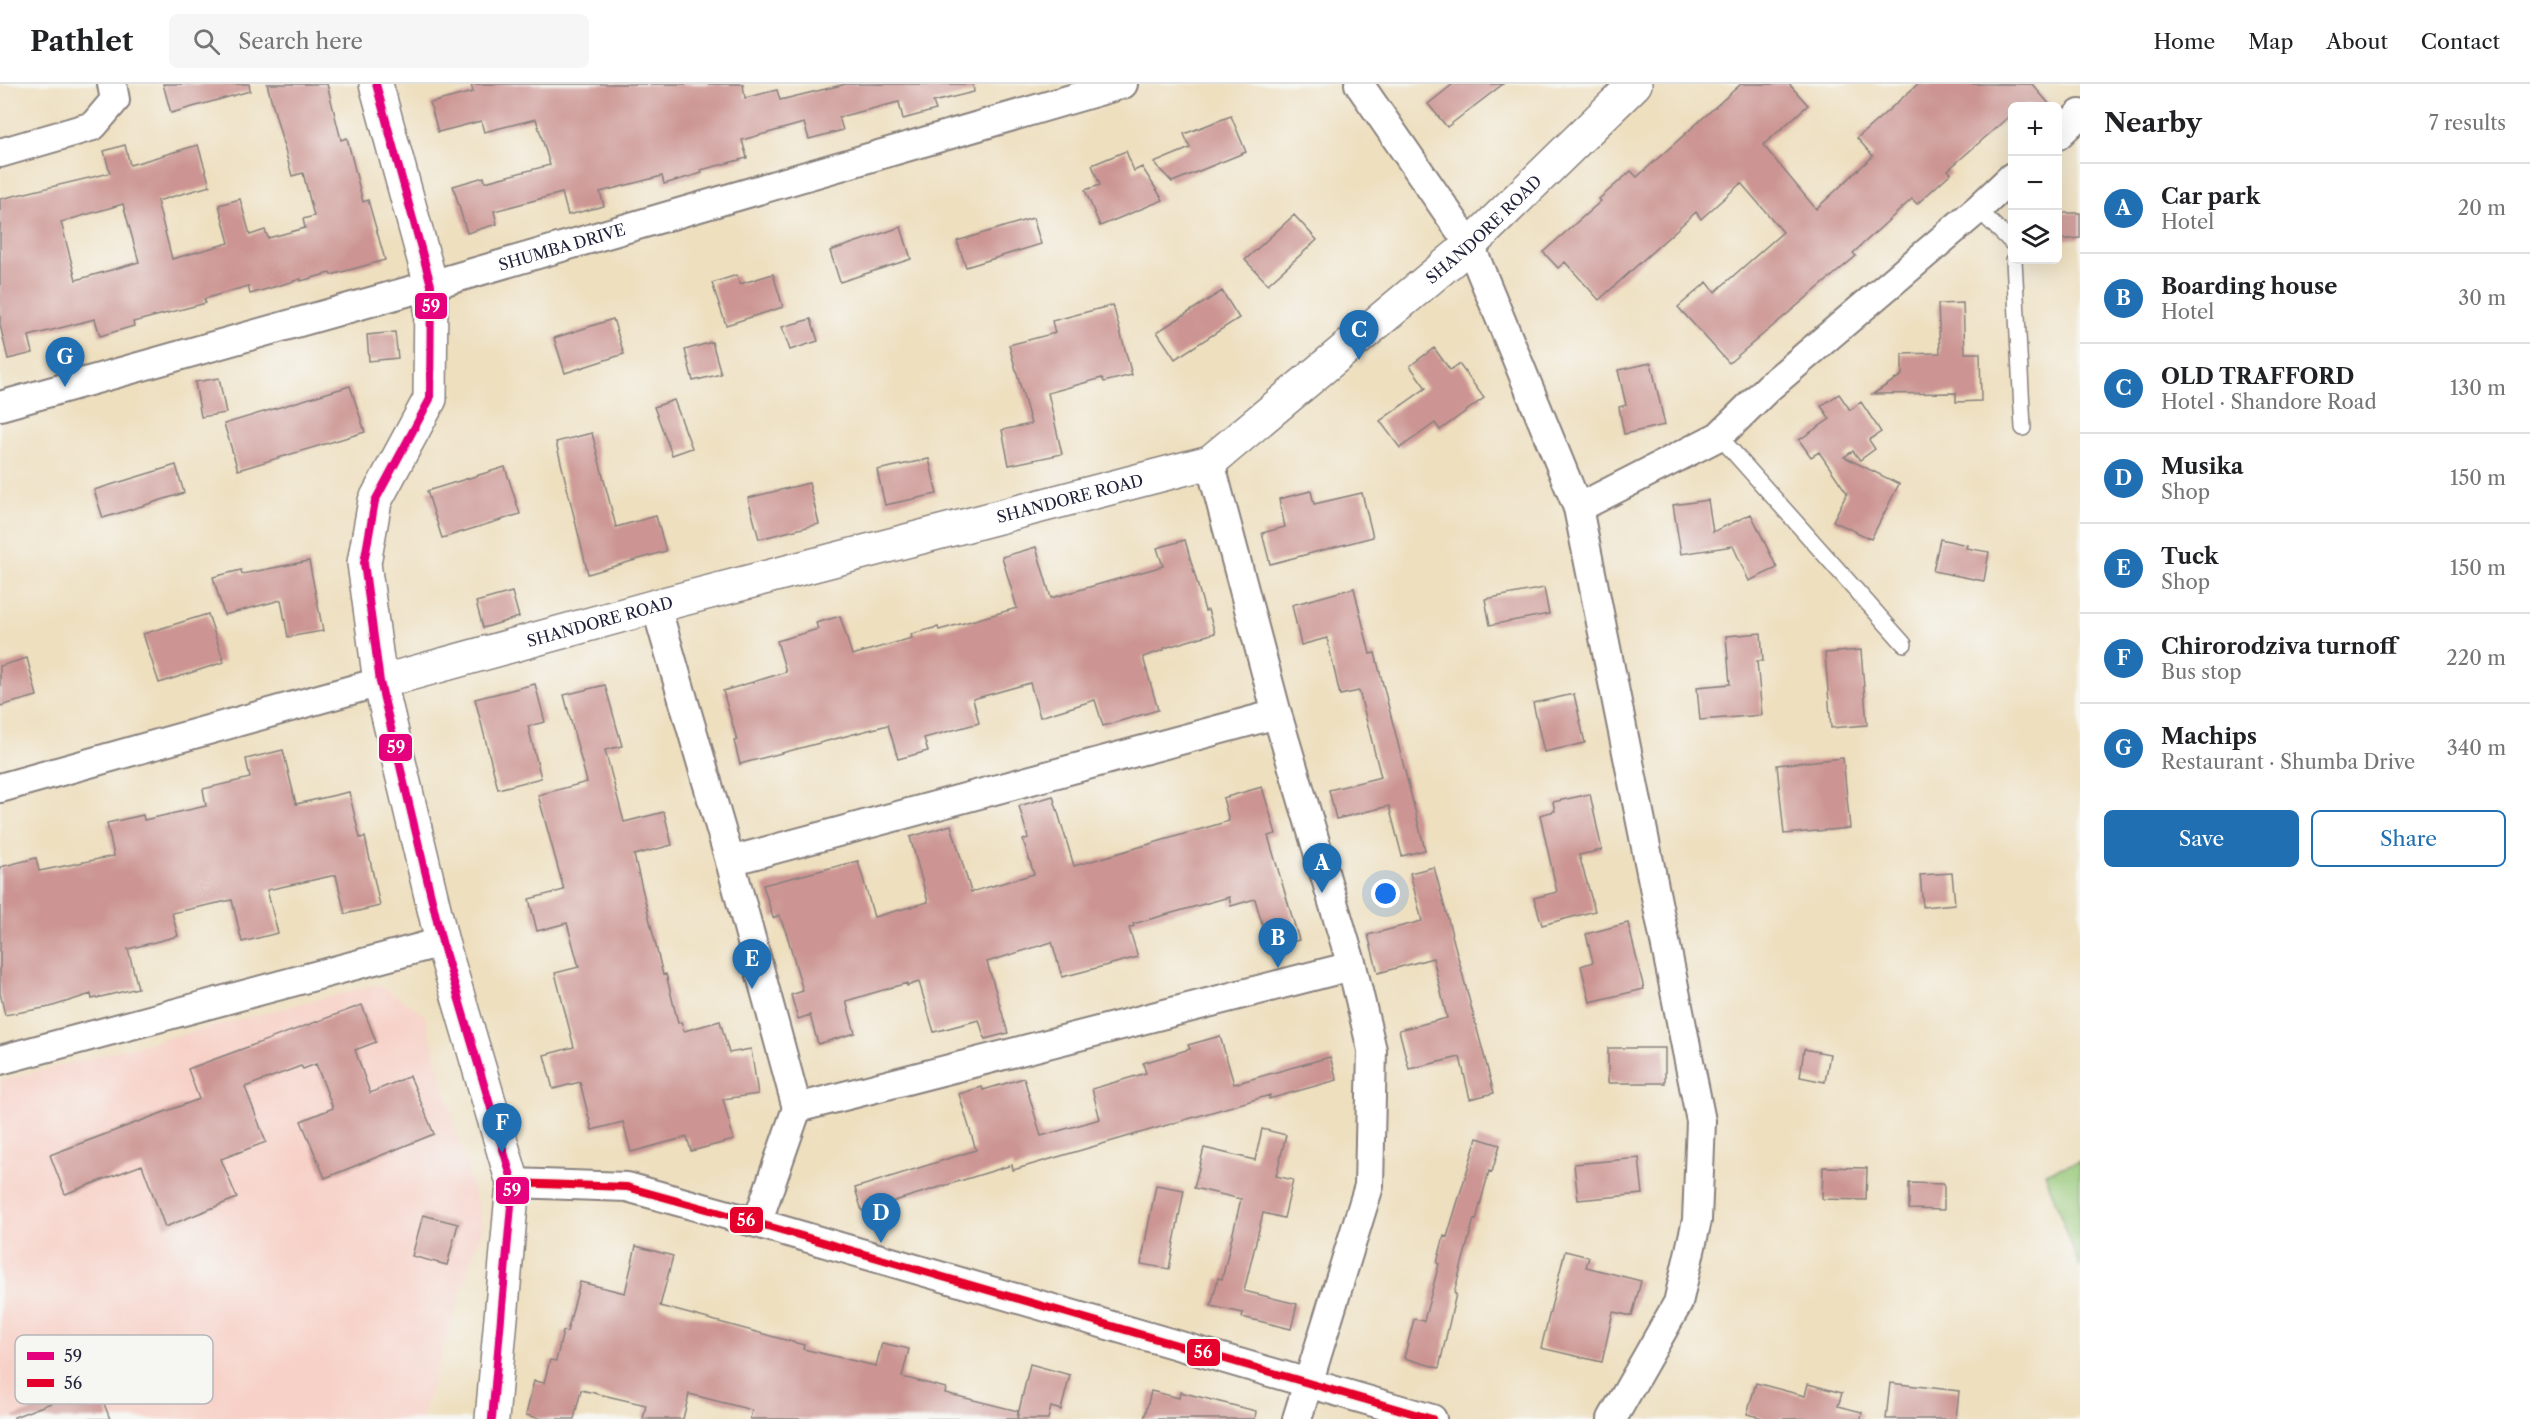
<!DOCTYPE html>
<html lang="en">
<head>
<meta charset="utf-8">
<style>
	body { margin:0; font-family:"Libre Caslon Text",serif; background:#f6f6f6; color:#202124 }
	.controls { position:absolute; right:18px; top:18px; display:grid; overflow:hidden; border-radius:9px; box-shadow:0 6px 24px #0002 }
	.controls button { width:54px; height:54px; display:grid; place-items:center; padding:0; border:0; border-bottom:2px solid #e0e0e0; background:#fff; color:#202124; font:30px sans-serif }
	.you { position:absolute; left:1386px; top:810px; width:21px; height:21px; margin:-15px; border:4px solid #fff; border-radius:50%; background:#1a73e8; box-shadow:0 0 0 9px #1a73e833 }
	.badge { display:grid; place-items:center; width:39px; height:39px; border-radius:50%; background:#1f6fb2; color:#fff; font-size:20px; font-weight:700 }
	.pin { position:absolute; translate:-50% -50px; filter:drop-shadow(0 2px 3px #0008) }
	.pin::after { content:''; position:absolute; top:32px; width:21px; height:18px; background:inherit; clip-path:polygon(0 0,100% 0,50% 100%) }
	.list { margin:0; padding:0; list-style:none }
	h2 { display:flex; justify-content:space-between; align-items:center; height:78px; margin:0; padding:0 24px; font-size:26px }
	h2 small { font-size:20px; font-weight:400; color:#757577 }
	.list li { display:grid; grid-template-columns:39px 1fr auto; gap:18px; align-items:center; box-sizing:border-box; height:90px; padding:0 24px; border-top:2px solid #e0e0e0 }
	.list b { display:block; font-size:22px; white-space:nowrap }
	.list p { margin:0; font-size:20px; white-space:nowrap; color:#757577 }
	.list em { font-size:20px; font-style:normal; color:#757577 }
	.actions { display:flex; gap:12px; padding:18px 24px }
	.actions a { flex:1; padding:14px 0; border:2px solid #1f6fb2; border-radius:9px; text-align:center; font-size:21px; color:#1f6fb2 }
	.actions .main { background:#1f6fb2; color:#fff }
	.icon { flex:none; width:33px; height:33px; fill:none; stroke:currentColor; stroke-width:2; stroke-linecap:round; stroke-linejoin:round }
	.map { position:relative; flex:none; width:2080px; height:1335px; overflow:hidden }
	header { display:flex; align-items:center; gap:36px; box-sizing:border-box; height:84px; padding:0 30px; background:#fff; border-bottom:2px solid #e0e0e0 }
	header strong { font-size:28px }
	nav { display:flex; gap:33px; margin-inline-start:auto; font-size:21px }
	.search { width:420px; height:54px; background:#f6f6f6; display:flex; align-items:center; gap:15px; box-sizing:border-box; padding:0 21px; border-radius:9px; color:#757577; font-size:22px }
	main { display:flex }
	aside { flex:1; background:#fff }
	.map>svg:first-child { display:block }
</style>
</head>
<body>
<header>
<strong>Pathlet</strong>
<div class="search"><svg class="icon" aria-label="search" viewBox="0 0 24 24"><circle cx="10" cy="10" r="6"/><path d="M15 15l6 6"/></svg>Search here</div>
<nav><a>Home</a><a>Map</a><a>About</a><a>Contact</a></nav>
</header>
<main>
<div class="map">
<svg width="2080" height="1335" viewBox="0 0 2080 1335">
	<rect width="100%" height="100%" fill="#f6f6f2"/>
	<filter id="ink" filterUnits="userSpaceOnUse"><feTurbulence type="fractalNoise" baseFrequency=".0167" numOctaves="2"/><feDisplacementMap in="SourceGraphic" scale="12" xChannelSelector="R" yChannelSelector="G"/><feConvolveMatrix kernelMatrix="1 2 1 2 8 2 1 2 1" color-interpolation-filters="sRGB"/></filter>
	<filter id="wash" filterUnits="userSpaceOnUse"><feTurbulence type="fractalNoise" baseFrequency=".008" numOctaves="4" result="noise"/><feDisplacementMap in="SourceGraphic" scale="24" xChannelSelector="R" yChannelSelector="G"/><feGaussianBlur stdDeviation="1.35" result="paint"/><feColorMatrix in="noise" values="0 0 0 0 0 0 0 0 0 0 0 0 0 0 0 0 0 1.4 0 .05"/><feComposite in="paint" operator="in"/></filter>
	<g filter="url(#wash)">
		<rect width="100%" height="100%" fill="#eedfbf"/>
		<path fill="#f7d1c8" d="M 378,900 L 424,930 L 483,1141 L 421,1335 L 0,1335 L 0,997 Z"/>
		<path fill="#96c878" stroke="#5c755a" stroke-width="1.5" d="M 2080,1077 L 2080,1184 L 2045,1089 Z"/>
		<g id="blocks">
			<path fill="#cc9593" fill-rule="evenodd" d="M 163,0 L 249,0 L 250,7 L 171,29 Z
				M 267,0 L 327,0 L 341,56 L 347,54 L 363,118 L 368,116 L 385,176 L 331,191 L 330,189 L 301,197 L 301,195 L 250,210 L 248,202 L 204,215 L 206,219 L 133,238 L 134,242 L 100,252 L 95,235 L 29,252 L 33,269 L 8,275 L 0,241 L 0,115 L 110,89 L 104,67 L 125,61 L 130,81 L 198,61 L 210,102 L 157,117 L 172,175 L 229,159 L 219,121 L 240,115 L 250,151 L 265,146 L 268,154 L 305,144 L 303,135 L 314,132 L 303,89 L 292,92 ZM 123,120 L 139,178 L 76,196 L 61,138 Z
				M 471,0 L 743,0 L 745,14 L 777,6 L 780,16 L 846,0 L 973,0 L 974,8 L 933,18 L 936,26 L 903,35 L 899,18 L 839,33 L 843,46 L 809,55 L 804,39 L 742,56 L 747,74 L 701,86 L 702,89 L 664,100 L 662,92 L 600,108 L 604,122 L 568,131 L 562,109 L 494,127 L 497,140 L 467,149 L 453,102 L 484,93 L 485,98 L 550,81 L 536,35 L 484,48 L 481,37 L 438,48 L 430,19 L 473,8 Z
				M 1453,0 L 1503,0 L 1447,43 L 1428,20 Z
				M 1741,0 L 1789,0 L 1808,21 L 1763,61 L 1816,125 L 1873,72 L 1857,54 L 1918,0 L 2032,0 L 2051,22 L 2013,22 L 2013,29 L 1948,86 L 1951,89 L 1917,120 L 1912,115 L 1853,169 L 1856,172 L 1729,279 L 1678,223 L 1707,198 L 1715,208 L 1783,148 L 1741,99 L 1701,135 L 1696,128 L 1599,216 L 1565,178 L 1558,184 L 1543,168 L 1601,117 L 1599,115 L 1631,87 L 1637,93 Z
				M 1231,32 L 1246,68 L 1172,98 L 1154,79 L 1190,64 L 1184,50 Z
				M 1126,67 L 1134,87 L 1142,83 L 1163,116 L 1100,142 L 1085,106 L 1100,101 L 1092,81 Z
				M 2058,129 L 2080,129 L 2080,154 L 2058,156 Z
				M 1294,131 L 1317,156 L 1268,200 L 1245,176 Z
				M 1033,134 L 1041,160 L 966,183 L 957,157 Z
				M 901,143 L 911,175 L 840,198 L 830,167 Z
				M 773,190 L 783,223 L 726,241 L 712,199 L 737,191 L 740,200 Z
				M 1222,207 L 1239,234 L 1175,275 L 1157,248 Z
				M 1963,219 L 1965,269 L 1980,269 L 1981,317 L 1956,318 L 1956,309 L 1873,310 L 1902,291 L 1902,270 L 1940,269 L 1938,220 Z
				M 1113,221 L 1132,291 L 1104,298 L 1102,294 L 1048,309 L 1062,370 L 1009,381 L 1002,346 L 1031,340 L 1009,261 L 1055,249 L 1052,237 Z
				M 613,235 L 624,270 L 565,289 L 554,254 Z
				M 811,235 L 818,257 L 790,266 L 782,243 Z
				M 395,248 L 398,274 L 369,277 L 367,251 Z
				M 712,258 L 721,290 L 693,297 L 685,266 Z
				M 1434,264 L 1450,286 L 1459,280 L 1484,314 L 1440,346 L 1435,339 L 1400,364 L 1380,337 L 1426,304 L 1410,282 Z
				M 1651,279 L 1665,341 L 1624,350 L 1619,323 L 1626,321 L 1618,286 Z
				M 219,294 L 226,329 L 201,333 L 195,298 Z
				M 350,302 L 365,348 L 238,386 L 224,340 Z
				M 1839,310 L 1850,326 L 1861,318 L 1881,348 L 1869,356 L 1875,365 L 1860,376 L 1853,367 L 1844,373 L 1899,400 L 1871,455 L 1833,437 L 1847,409 L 1819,368 L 1811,373 L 1799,356 L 1830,335 L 1821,322 Z
				M 674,316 L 692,364 L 672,371 L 654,323 Z
				M 592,349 L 616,443 L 656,432 L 666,467 L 588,490 L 556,358 Z
				M 929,375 L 937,410 L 885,421 L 877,386 Z
				M 176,381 L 184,409 L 103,434 L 94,406 Z
				M 505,383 L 520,430 L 442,454 L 427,407 Z
				M 809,399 L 819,440 L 759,455 L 748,414 Z
				M 1311,407 L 1314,420 L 1362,409 L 1373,453 L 1270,480 L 1262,449 L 1285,443 L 1279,415 Z
				M 1708,416 L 1713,448 L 1751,430 L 1777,484 L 1749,497 L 1733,462 L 1681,470 L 1673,421 Z
				M 1940,455 L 1967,461 L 1966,464 L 1989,468 L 1984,497 L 1933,487 Z
				M 1185,456 L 1205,527 L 1208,526 L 1215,549 L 1164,564 L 1164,566 L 1143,573 L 1158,626 L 1103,642 L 1095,616 L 1040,633 L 1030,599 L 973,615 L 979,639 L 924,654 L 928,667 L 898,675 L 888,641 L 740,680 L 734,657 L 737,656 L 723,607 L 786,588 L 777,557 L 818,545 L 816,539 L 840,532 L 852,571 L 912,554 L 911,550 L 938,543 L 939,546 L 1017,524 L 1002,473 L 1036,463 L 1051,514 L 1163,482 L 1157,464 Z
				M 309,477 L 323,547 L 288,553 L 281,516 L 224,531 L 213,493 L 241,486 L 242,490 Z
				M 1354,504 L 1370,570 L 1375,569 L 1425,766 L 1402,772 L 1389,722 L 1336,735 L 1329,706 L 1381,693 L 1359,607 L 1340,611 L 1327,554 L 1301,561 L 1292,521 Z
				M 1544,504 L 1549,530 L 1490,541 L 1485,515 Z
				M 512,508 L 519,533 L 483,544 L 476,518 Z
				M 208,530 L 224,578 L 159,599 L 143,550 Z
				M 1761,549 L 1763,577 L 1757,577 L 1762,631 L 1700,636 L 1697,603 L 1730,600 L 1726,552 Z
				M 1861,566 L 1867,641 L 1831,644 L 1825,569 Z
				M 27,574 L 37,612 L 0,622 L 0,582 Z
				M 535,600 L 545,638 L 528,642 L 541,694 L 498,705 L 475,615 Z
				M 605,601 L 622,662 L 605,666 L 624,738 L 664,728 L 672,761 L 634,771 L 663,891 L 666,890 L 678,939 L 681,938 L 684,947 L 720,937 L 729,969 L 751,965 L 758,1010 L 723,1015 L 734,1056 L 691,1067 L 687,1053 L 631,1068 L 623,1038 L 592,1046 L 580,998 L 553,1005 L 544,971 L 574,963 L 555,889 L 579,883 L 567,839 L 537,847 L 529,815 L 564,806 L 538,711 L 587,698 L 564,611 Z
				M 1574,610 L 1585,659 L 1544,668 L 1533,619 Z
				M 283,666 L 296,720 L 349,708 L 360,754 L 365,753 L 380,822 L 345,830 L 336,791 L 267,806 L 278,849 L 242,858 L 232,816 L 172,829 L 178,852 L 128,865 L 138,904 L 92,915 L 91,910 L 50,923 L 5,931 L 0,909 L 0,783 L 36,774 L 39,787 L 114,772 L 107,739 L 143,731 L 144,736 L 206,722 L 203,705 L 250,694 L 246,675 Z
				M 1843,674 L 1850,744 L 1784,750 L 1777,681 Z
				M 1262,703 L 1276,750 L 1268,752 L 1299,856 L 1269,864 L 1255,815 L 1231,822 L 1229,813 L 1133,840 L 1134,842 L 1129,844 L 1138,873 L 1108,881 L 1062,893 L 1052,858 L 987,878 L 1008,949 L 985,955 L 979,936 L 934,948 L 919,898 L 907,902 L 907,899 L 846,917 L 855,949 L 818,960 L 810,931 L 798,935 L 791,911 L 803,907 L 787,851 L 779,831 L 773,834 L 763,801 L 858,777 L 874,833 L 928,818 L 910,753 L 951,741 L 971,808 L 1034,790 L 1023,756 L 1028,754 L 1019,722 L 1053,712 L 1074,782 L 1229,737 L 1223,714 Z
				M 1590,710 L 1602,766 L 1579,771 L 1595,827 L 1542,841 L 1534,814 L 1557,808 L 1540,731 L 1555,727 L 1553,718 Z
				M 1434,783 L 1494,1009 L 1470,1015 L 1460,973 L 1409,985 L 1399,946 L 1447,934 L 1433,874 L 1378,889 L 1368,851 L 1422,837 L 1410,789 Z
				M 1952,789 L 1955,820 L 1923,823 L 1920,791 Z
				M 1628,839 L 1644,905 L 1590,918 L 1581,882 L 1593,878 L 1586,850 Z
				M 362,921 L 376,958 L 355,966 L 370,1009 L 410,992 L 434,1050 L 325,1094 L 301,1037 L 333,1024 L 316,980 L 303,985 L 301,982 L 245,1003 L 266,1058 L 221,1075 L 237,1114 L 165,1143 L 142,1081 L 65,1110 L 50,1071 L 199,1015 L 188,985 Z
				M 1220,952 L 1234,1000 L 1330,973 L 1337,996 L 1269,1015 L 1270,1011 L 1013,1086 L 1012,1081 L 862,1127 L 855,1104 L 976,1066 L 959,1010 L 982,1003 L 983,1006 L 1024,994 L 1041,1052 L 1100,1035 L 1092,1005 L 1146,989 L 1143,979 L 1190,965 L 1188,961 Z
				M 1608,964 L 1665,964 L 1665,999 L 1608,999 Z
				M 1804,965 L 1830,970 L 1825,998 L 1800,993 Z
				M 1262,1045 L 1286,1051 L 1276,1092 L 1293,1096 L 1284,1134 L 1263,1129 L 1244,1207 L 1297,1220 L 1291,1245 L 1242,1233 L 1243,1229 L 1211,1222 L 1218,1194 L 1222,1195 L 1241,1115 L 1194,1104 L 1204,1064 L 1255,1076 Z
				M 1477,1054 L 1500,1061 L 1492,1088 L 1489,1087 L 1476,1136 L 1474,1135 L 1454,1209 L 1456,1210 L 1439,1284 L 1404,1274 L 1414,1235 L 1424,1237 L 1439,1180 L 1437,1179 L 1444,1152 L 1447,1153 Z
				M 1639,1074 L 1643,1110 L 1578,1116 L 1574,1080 Z
				M 1823,1083 L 1867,1084 L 1866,1116 L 1822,1115 Z
				M 1909,1099 L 1944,1100 L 1944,1126 L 1909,1125 Z
				M 1156,1101 L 1184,1106 L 1169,1185 L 1141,1180 Z
				M 423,1131 L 458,1140 L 447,1181 L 412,1172 Z
				M 636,1162 L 673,1172 L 660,1222 L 804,1261 L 803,1265 L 876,1282 L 882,1259 L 909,1265 L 902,1293 L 946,1304 L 945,1309 L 1018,1327 L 1017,1335 L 1030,1280 L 1070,1291 L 1061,1326 L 1051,1323 L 1048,1335 L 750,1335 L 752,1326 L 689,1310 L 683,1335 L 643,1335 L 646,1321 L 581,1306 L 574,1335 L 542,1335 L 526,1331 L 534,1297 L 544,1299 L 550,1276 L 556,1277 L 563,1247 L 567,1248 L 580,1198 L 625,1209 Z
				M 1565,1167 L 1589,1173 L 1586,1183 L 1641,1197 L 1632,1232 L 1613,1228 L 1602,1278 L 1541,1264 Z
				M 94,1294 L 110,1335 L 14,1335 L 14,1333 L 64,1314 L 61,1307 Z
				M 1756,1299 L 1805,1312 L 1808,1300 L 1842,1309 L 1838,1322 L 1862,1328 L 1861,1335 L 1766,1335 L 1747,1330 Z
				M 1890,1299 L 1959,1307 L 1956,1335 L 1886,1335 Z
				M 1151,1307 L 1179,1314 L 1180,1308 L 1256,1327 L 1255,1335 L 1144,1335 Z"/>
		</g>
	</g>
	<g filter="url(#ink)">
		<use href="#blocks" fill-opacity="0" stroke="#88807d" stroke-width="1.5"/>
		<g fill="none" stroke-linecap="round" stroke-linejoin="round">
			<defs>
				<path id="service" d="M 1978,125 L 2012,159
					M 2014,176 L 2023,344
					M 1719,352 L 1904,560"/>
				<g id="minor">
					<path d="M 1359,0 L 1470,161 L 1578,424 L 1701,1037 L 1697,1136 L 1678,1219 L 1612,1335"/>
					<path d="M 2058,51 L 2080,30"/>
					<path d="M 0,69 L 93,42 L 115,16 L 112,0"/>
					<path id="s1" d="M 0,322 L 431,201 L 1123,0"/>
					<path d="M 1210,378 L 1277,630 L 1352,882 L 1372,966 L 1369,1102 L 1297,1335"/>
					<path d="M 1578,424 L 1719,352 L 1769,303 L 1978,125 L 2012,93"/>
					<path d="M 656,522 L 730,777 L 797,1024 L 757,1139"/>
					<path d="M 0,704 L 380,598"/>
					<path d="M 730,777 L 1277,630"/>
					<path d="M 0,976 L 442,858"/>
					<path d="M 797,1024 L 1352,882"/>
					<path d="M 513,1099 L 627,1103 L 757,1139 L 1432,1335"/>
				</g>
				<g id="tertiary">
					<path d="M 376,0 L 431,201 L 430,315 L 375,417 L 364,479 L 380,598 L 442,858 L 513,1099 L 492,1335"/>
					<path id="s2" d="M 380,598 L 656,522 L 1210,378 L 1470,161 L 1635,0"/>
				</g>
			</defs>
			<use href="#service" stroke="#88807d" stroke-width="18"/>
			<use href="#minor" stroke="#88807d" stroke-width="32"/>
			<use href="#tertiary" stroke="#88807d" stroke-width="36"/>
			<use href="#service" stroke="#fff" stroke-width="15"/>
			<use href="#minor" stroke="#fff" stroke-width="28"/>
			<use href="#tertiary" stroke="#fff" stroke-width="33"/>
			<defs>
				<path id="bus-1" d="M 376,0 L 431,201 L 430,315 L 375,417 L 364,479 L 380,598 L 442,858 L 513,1099 L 492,1335"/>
				<path id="bus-2" d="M 513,1099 L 627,1103 L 757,1139 L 1432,1335"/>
			</defs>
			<use href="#bus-1" stroke="#f6f6f2" stroke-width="12"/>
			<use href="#bus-2" stroke="#f6f6f2" stroke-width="12"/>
			<use href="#bus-1" stroke="#e5007d" stroke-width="8"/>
			<use href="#bus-2" stroke="#e4002b" stroke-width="8"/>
		</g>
	</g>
	<g text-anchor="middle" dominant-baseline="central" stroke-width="4.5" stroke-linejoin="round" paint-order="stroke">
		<g font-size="16" fill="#22223b" stroke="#f6f6f2">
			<text stroke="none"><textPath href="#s2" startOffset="1218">SHANDORE ROAD</textPath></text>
			<text stroke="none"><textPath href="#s1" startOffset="584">SHUMBA DRIVE</textPath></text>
			<text stroke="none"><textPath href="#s2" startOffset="714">SHANDORE ROAD</textPath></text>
			<text stroke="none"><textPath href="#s2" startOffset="228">SHANDORE ROAD</textPath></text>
		</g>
	</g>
	<rect x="15" y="1251" width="198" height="69" rx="9" fill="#f6f6f2" stroke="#b6b6bb" stroke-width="1.5"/>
	<rect x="27" y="1268" width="27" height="8" fill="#e5007d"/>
	<rect x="27" y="1295" width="27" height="8" fill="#e4002b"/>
	<g font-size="16" fill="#22223b">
		<text x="64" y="1278">59</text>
		<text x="64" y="1305">56</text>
	</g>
	<g stroke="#f6f6f2" stroke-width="2">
		<rect x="414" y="208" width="34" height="28" rx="6" fill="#e5007d"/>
		<rect x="378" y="649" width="35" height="29" rx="6" fill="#e5007d"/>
		<rect x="495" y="1092" width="35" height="29" rx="6" fill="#e5007d"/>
		<rect x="729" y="1122" width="35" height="28" rx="6" fill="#e4002b"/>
		<rect x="1186" y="1254" width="35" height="29" rx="6" fill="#e4002b"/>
	</g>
	<g font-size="16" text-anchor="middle" font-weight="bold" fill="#fff">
		<text x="431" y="228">59</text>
		<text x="396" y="669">59</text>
		<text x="512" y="1112">59</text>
		<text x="746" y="1142">56</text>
		<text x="1203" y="1274">56</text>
	</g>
</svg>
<div class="controls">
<button>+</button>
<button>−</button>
<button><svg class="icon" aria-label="layers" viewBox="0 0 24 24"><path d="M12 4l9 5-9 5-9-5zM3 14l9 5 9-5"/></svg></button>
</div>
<div class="you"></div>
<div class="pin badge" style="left:1322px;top:809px">A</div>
<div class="pin badge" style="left:1278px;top:884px">B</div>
<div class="pin badge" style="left:1359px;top:276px">C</div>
<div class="pin badge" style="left:881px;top:1159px">D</div>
<div class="pin badge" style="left:752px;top:905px">E</div>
<div class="pin badge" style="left:502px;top:1069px">F</div>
<div class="pin badge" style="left:65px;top:303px">G</div>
</div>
<aside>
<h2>Nearby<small>7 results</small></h2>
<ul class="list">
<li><span class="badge">A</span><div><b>Car park</b><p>Hotel</p></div><em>20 m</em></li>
<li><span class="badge">B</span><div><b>Boarding house</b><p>Hotel</p></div><em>30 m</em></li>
<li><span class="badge">C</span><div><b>OLD TRAFFORD</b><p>Hotel · Shandore Road</p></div><em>130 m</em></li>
<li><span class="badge">D</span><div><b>Musika</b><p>Shop</p></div><em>150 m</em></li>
<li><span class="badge">E</span><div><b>Tuck</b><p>Shop</p></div><em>150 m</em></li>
<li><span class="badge">F</span><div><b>Chirorodziva turnoff</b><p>Bus stop</p></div><em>220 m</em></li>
<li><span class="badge">G</span><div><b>Machips</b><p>Restaurant · Shumba Drive</p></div><em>340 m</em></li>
</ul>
<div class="actions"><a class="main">Save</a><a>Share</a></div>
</aside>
</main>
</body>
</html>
